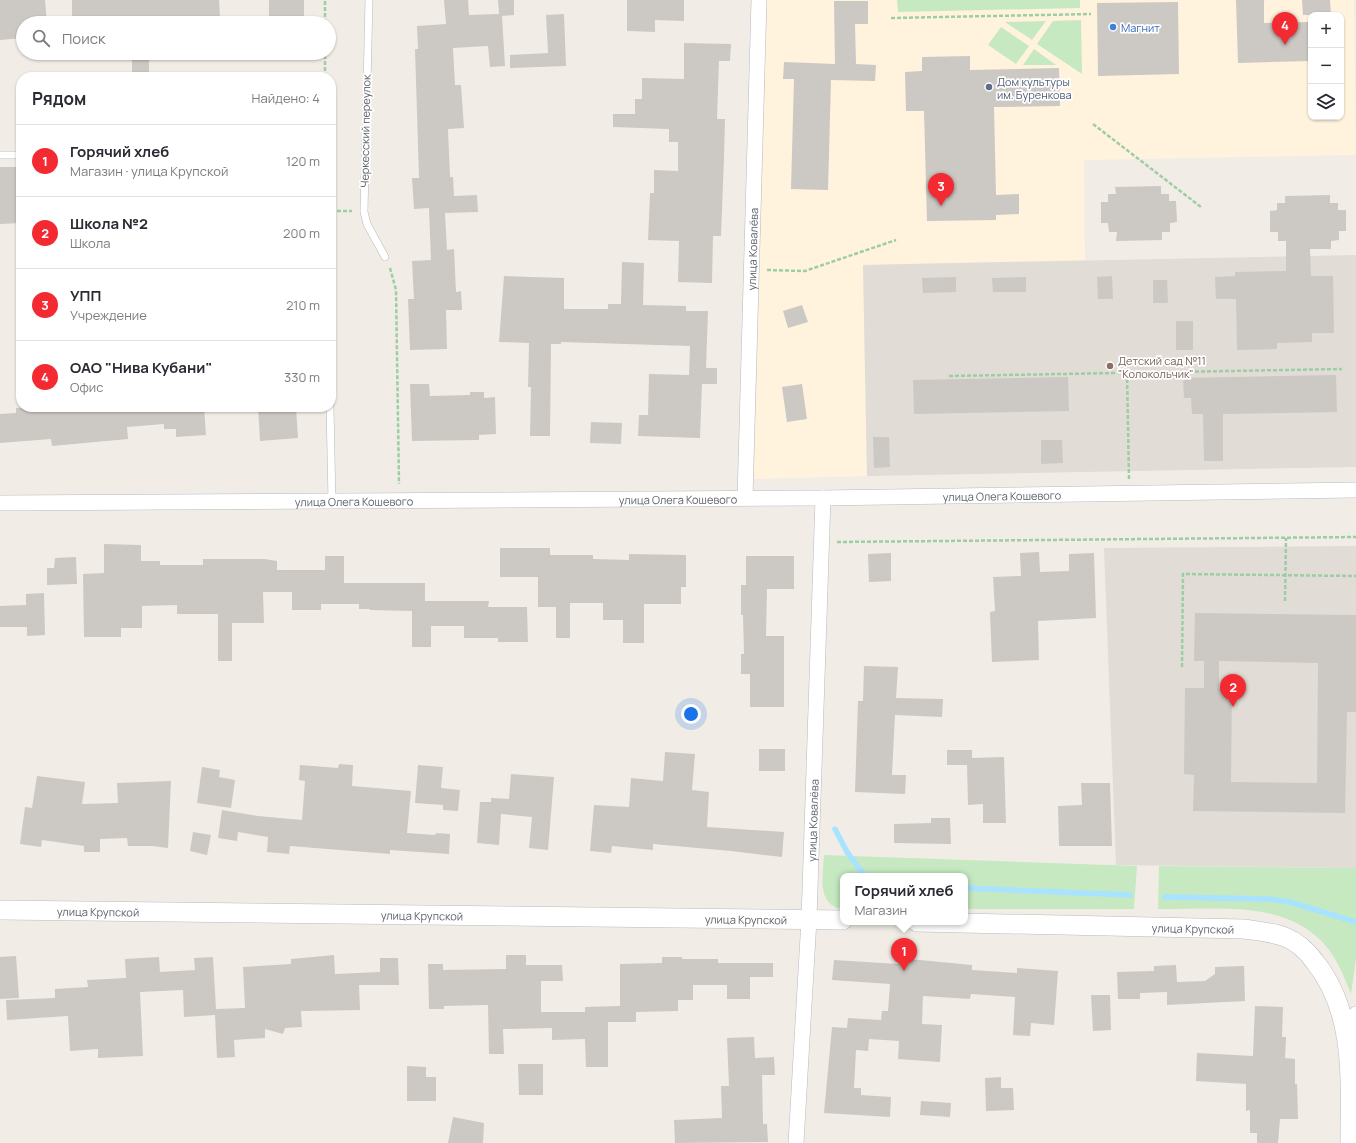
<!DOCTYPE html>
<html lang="ru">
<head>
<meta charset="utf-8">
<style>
	body { margin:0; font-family:Manrope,sans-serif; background:#f2f2f3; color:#2b2b33 }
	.controls { position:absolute; right:12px; top:12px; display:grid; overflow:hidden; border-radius:8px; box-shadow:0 1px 3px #0004 }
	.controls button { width:36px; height:36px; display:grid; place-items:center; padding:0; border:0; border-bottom:1px solid #e1e1e2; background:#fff; color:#2b2b33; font:20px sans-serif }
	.you { position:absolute; left:691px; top:714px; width:14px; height:14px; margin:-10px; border:3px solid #fff; border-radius:50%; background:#1a73e8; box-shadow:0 0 0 6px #1a73e833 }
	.badge { display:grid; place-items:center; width:26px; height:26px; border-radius:50%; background:#f32a31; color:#fff; font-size:13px; font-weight:700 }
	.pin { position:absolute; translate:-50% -33px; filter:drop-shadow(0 1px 2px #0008) }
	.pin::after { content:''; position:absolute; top:21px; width:14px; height:12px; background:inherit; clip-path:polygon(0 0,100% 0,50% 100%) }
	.popup { position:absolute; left:840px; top:873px; width:128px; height:52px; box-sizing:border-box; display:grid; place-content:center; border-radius:8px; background:#fff; filter:drop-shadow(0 1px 3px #0005); font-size:13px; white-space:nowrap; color:#7c7c81 }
	.popup b { font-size:15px; color:#2b2b33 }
	.popup::after { content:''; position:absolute; left:50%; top:100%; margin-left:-8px; border:8px solid transparent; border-top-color:#fff }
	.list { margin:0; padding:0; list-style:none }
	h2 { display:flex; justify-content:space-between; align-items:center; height:52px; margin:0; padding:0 16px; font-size:17px }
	h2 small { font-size:13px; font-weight:400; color:#7c7c81 }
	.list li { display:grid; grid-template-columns:26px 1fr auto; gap:12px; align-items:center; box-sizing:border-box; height:72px; padding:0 16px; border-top:1px solid #e1e1e2 }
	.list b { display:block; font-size:15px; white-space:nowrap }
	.list p { margin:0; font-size:13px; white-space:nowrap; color:#7c7c81 }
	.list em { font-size:13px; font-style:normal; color:#7c7c81 }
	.icon { flex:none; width:22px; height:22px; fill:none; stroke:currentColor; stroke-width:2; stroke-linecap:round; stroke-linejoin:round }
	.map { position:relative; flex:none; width:1356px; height:1143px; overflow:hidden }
	.search { position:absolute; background:#fff; box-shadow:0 1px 3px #0004; left:16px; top:16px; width:320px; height:44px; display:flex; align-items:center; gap:10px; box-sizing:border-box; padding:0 14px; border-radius:22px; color:#7c7c81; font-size:15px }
	.panel { position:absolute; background:#fff; box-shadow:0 1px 3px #0004; left:16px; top:72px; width:320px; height:340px; border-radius:16px }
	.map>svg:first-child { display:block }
</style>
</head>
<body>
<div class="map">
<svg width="1356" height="1143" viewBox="0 0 1356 1143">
	<rect width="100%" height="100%" fill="#f1ede6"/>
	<path fill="#fff3dd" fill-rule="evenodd" d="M 767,0 L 1354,0 L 1356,155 L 1084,160 L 1085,260 L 863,265 L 867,476 L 754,479 ZM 1311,15 L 1341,15 L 1341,117 L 1311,117 Z"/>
	<path fill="#e1dcd5" d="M 1356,255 L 1356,467 L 867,476 L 863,265 Z
		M 1356,546 L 1356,868 L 1116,865 L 1104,548 Z"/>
	<path fill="#c6e9c2" d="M 897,0 L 1080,0 L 1080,8 L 898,12 Z
		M 1081,20 L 1082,74 L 1037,44 L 1053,21 Z
		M 1046,21 L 1032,40 L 1005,22 Z
		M 1001,27 L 1029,46 L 1016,64 L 988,45 Z
		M 1034,49 L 1056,65 L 1023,65 Z
		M 824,855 L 1137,866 L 1134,909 L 965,909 L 965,876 L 843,876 L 843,909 C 816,906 823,875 824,855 Z
		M 1159,866 L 1356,868 L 1356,959 L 1351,994 C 1345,979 1339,963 1329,950 C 1290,898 1216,910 1158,909 Z"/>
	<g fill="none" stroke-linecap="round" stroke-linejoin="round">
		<path stroke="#a8e3ff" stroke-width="5.5" d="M 835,829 L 847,852 L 865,876
			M 965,888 L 1130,895
			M 1165,897 L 1268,899 L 1290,902 L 1356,922"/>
	</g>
	<path fill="#ccc8c3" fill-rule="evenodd" d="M 0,0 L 45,0 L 47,23 L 23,23 L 23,38 L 0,40 Z
		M 72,0 L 219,0 L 220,17 L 185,17 L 185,23 L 123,23 L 123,17 L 72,17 Z
		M 269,0 L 304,0 L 304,23 L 269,23 Z
		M 444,0 L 468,0 L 469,15 L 499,14 L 498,0 L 514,0 L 514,15 L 502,16 L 505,66 L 490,67 L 488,46 L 453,48 L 455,85 L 461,85 L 464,128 L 448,129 L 450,177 L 453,177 L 454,196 L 477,195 L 478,212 L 445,213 L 447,250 L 454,249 L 456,292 L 461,291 L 462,310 L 446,310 L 447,349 L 410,350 L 408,299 L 414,299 L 412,261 L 431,260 L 429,208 L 414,209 L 412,178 L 419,178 L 415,49 L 418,49 L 417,26 L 446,24 Z
		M 627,0 L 684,0 L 684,21 L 655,20 L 655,32 L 627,31 Z
		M 1236,0 L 1264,0 L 1264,23 L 1311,22 L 1311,61 L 1238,63 Z
		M 1302,0 L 1330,0 L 1331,15 L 1303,15 Z
		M 834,1 L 868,1 L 868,24 L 855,24 L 856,64 L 876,65 L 875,81 L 831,80 L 828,190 L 791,189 L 794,79 L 783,79 L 784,62 L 835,64 Z
		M 1178,2 L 1179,74 L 1098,76 L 1097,3 Z
		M 564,14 L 566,66 L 510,68 L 510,55 L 548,53 L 546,15 Z
		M 684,43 L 731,44 L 730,61 L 719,61 L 717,119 L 725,119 L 724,157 L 721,236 L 713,236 L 712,283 L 678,282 L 679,241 L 648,240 L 650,193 L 654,193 L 654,170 L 678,171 L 678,142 L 669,142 L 669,129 L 613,127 L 613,114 L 635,114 L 635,99 L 642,99 L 642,78 L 684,79 Z
		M 132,53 L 149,53 L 149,77 L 132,77 Z
		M 970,56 L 970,70 L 1059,68 L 1060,106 L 994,107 L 996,195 L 1019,194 L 1019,214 L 996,215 L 996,220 L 927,221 L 924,111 L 906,111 L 905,72 L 922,71 L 922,57 Z
		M 0,167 L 21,167 L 21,223 L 0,224 Z
		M 1161,186 L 1161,194 L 1169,194 L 1169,201 L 1176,201 L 1177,222 L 1170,223 L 1170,232 L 1162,232 L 1162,240 L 1116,241 L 1117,232 L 1109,232 L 1108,223 L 1101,223 L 1101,202 L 1108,202 L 1108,194 L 1116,194 L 1115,187 Z
		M 1330,195 L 1330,203 L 1338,203 L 1338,210 L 1346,210 L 1346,231 L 1339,231 L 1339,240 L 1331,241 L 1331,249 L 1310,249 L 1311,276 L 1333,276 L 1334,333 L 1312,333 L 1312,342 L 1277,343 L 1277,349 L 1237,350 L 1236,299 L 1216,299 L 1215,277 L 1235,276 L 1235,272 L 1286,271 L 1286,241 L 1278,241 L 1278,232 L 1270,232 L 1270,211 L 1277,210 L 1277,203 L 1285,203 L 1285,196 Z
		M 622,262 L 644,263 L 643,305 L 686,306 L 686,311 L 708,311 L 706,368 L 717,368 L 717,384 L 702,384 L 700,438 L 638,436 L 639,415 L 648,415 L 649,374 L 689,375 L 690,346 L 561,342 L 561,344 L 551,344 L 550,436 L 530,436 L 531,387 L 528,387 L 529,343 L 499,342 L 504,276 L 564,278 L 564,309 L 608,309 L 608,304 L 621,304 Z
		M 1112,276 L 1113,299 L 1098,299 L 1097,277 Z
		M 956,277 L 956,292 L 923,293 L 922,278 Z
		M 1026,277 L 1026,292 L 993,292 L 992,278 Z
		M 1153,280 L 1167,280 L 1168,303 L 1153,303 Z
		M 802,305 L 808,322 L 788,328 L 783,311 Z
		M 1176,321 L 1193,321 L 1193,350 L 1176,350 Z
		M 1336,375 L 1337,412 L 1223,414 L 1223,461 L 1204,461 L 1203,414 L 1192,414 L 1191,398 L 1184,398 L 1183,378 Z
		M 1068,377 L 1069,411 L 914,414 L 913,380 Z
		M 410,384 L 429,384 L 430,396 L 470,395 L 470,392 L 484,392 L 484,398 L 495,397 L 496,434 L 479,435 L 479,440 L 412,441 Z
		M 802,384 L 807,419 L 787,422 L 782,387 Z
		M 36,407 L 204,407 L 206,435 L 176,437 L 176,429 L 164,429 L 164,424 L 127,427 L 128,439 L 52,446 L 51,439 L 0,443 L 0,414 L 16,413 L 16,408 Z
		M 258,407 L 296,407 L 298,438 L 260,441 Z
		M 591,422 L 622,423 L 621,444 L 590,443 Z
		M 873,437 L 889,437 L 890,467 L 874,468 Z
		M 1041,440 L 1062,440 L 1063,463 L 1041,464 Z
		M 104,544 L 141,545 L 141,561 L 160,561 L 160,565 L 203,565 L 203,559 L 264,559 L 277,561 L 277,570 L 325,570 L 325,556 L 344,556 L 344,583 L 425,583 L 425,601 L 489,601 L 488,607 L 527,607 L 528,642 L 498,642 L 498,638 L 464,638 L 464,626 L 431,626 L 431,647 L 412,647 L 412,611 L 370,610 L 370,609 L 359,609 L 359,604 L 321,604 L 321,610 L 292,610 L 292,592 L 263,592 L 264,623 L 232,623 L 232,661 L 218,661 L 218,614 L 177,614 L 177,605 L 142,606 L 142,628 L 121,628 L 121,637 L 84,637 L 83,574 L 104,573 Z
		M 500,548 L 550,548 L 550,555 L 593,555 L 593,559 L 629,560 L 629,554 L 686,555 L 686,587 L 681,587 L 681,604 L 644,604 L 644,643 L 623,643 L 623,620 L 603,620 L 603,603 L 570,603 L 570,638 L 556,638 L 556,607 L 538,607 L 538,577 L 500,577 Z
		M 1039,552 L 1040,572 L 1069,571 L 1069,554 L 1094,553 L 1096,618 L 1038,621 L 1039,660 L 992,662 L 990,612 L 995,611 L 993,577 L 1021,576 L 1020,553 Z
		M 891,553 L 891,581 L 869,582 L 868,554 Z
		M 746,556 L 794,556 L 794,589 L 767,589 L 766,636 L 784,636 L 784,707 L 750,707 L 750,674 L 741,674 L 741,654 L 744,654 L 743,615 L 741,615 L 741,585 L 746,585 Z
		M 76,557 L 77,584 L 47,585 L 47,568 L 54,568 L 55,558 Z
		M 44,593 L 45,635 L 27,636 L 27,627 L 0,627 L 0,606 L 26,605 L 26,594 Z
		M 1195,613 L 1356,615 L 1356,712 L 1347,712 L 1345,813 L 1193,811 L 1194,775 L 1184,774 L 1185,688 L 1204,688 L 1204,661 L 1194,661 ZM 1219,661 L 1318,663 L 1317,783 L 1231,782 L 1232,689 L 1219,689 Z
		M 864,666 L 898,667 L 896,698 L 943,699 L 942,717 L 895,715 L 892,775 L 906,775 L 905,794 L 855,792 L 858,701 L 863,701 Z
		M 759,749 L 785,749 L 785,771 L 759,771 Z
		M 947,750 L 972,750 L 972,758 L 1004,757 L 1006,823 L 983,823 L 983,804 L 968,805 L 967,765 L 947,765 Z
		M 665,752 L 695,754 L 692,790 L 709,792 L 707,827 L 784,832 L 782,857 L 731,851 L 653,844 L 653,850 L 612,846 L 611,853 L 590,851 L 594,805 L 629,807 L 631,778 L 663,781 Z
		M 339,764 L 353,765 L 352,786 L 411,791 L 407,833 L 435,835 L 436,833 L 450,834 L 449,854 L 390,850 L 390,854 L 290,846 L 289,854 L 267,852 L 268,837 L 238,832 L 237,841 L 218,838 L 222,810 L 258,816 L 302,820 L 305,781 L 299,780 L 300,765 L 338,768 Z
		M 418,765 L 443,767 L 441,788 L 460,790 L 458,811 L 443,810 L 443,805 L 415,803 Z
		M 202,767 L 220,770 L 219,777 L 235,780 L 231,808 L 197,803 Z
		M 511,774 L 554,777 L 548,850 L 529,848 L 532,817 L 501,814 L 499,845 L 477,843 L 480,802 L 491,802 L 491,798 L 509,799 Z
		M 37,776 L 85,782 L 82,804 L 118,803 L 117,783 L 171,781 L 168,848 L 152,846 L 128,846 L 127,838 L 100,839 L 100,852 L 84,852 L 84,846 L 42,840 L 41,847 L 20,844 L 25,807 L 32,808 Z
		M 1081,783 L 1110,783 L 1112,846 L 1059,846 L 1058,806 L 1082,805 Z
		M 931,818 L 950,818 L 951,844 L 894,843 L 894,824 L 931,823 Z
		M 193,832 L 211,835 L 207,855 L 190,851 Z
		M 334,955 L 335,974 L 380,972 L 380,958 L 398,958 L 399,985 L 359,985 L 360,1010 L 301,1011 L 302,1027 L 285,1028 L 283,1034 L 265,1029 L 265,1038 L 234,1040 L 235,1057 L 217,1058 L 215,1015 L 184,1017 L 183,990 L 140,992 L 143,1056 L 98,1058 L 98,1049 L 70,1051 L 68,1016 L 7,1020 L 6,1000 L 55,998 L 55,989 L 88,987 L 87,980 L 126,978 L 125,959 L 159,957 L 160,972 L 195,970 L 194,958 L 213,957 L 216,1009 L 245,1008 L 243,967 L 291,964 L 291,959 Z
		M 506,955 L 526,955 L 526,965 L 562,965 L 563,981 L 541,981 L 541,1012 L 585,1012 L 585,1007 L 620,1006 L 620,964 L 662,963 L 662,957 L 682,957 L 682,959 L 718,959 L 718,963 L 773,963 L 773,977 L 750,977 L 750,999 L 727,999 L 727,985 L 693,985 L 693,1000 L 678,1000 L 678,1011 L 636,1012 L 636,1022 L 608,1022 L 608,1067 L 586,1067 L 585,1039 L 552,1040 L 552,1028 L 503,1029 L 504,1054 L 489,1054 L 488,1005 L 444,1006 L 444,1009 L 429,1009 L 428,964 L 443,964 L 443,970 L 506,969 Z
		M 16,956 L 19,998 L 0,999 L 0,957 Z
		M 899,958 L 972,965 L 972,970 L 1017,973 L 1017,968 L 1058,971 L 1054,1025 L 1031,1023 L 1030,1036 L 1013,1035 L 1015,997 L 971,994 L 970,999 L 923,996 L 922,1024 L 942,1025 L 940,1062 L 898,1059 L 899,1041 L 869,1039 L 868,1051 L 856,1050 L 854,1088 L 861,1088 L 861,1095 L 891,1097 L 890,1117 L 824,1113 L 832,1027 L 847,1028 L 848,1018 L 881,1020 L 882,1011 L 888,1011 L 890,984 L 832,980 L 834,960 L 898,964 Z
		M 1176,965 L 1177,982 L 1205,981 L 1215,974 L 1215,967 L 1244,966 L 1245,1001 L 1167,1005 L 1167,992 L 1140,993 L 1140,999 L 1118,999 L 1117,972 L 1154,971 L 1154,966 Z
		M 1091,995 L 1110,995 L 1111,1030 L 1093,1031 Z
		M 1255,1006 L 1283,1007 L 1282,1037 L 1286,1037 L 1285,1058 L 1295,1059 L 1295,1084 L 1297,1084 L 1298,1119 L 1280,1119 L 1278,1143 L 1257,1143 L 1257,1133 L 1250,1133 L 1250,1110 L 1246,1111 L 1246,1084 L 1196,1081 L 1197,1053 L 1253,1056 Z
		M 754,1037 L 755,1058 L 774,1057 L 775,1075 L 762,1075 L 763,1124 L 767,1124 L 768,1142 L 675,1143 L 674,1120 L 722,1118 L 721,1086 L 729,1086 L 727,1038 Z
		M 518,1064 L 543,1064 L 543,1095 L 519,1095 Z
		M 407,1066 L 426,1067 L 426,1077 L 436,1077 L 436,1101 L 407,1101 Z
		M 1001,1077 L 1001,1088 L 1013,1088 L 1014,1110 L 986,1111 L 985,1078 Z
		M 921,1101 L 951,1103 L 950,1117 L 920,1115 Z
		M 453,1117 L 484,1123 L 483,1143 L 448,1143 Z"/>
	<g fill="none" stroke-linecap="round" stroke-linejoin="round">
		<defs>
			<path id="service" d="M 369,0 L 364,212 L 367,224 L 385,257
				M 0,155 L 21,155
				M 330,407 L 332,502"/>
			<g id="minor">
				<path id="s1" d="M 745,498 L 759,0"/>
				<path id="s2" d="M 0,503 L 823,498 L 1356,490"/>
				<path d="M 1351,1046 L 1356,1014"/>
				<path id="s3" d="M 796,1143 L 809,919 L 823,498"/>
			</g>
			<g id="tertiary">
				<path id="s4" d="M 0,910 L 843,920"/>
				<path id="s5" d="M 917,922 L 1244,929 C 1258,931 1272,932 1285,937 C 1298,942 1307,951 1315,962 C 1356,1013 1350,1081 1350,1143"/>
			</g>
		</defs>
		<use href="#service" stroke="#b7babe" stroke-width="8"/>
		<use href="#minor" stroke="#b7babe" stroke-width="16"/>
		<use href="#tertiary" stroke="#b7babe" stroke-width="20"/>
		<path stroke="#9ccda4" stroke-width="2.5" stroke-dasharray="4 2" stroke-linecap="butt" d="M 891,18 L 1091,14
			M 325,23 L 325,0
			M 325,77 L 325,53
			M 1093,124 L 1201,207
			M 331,211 L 352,211
			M 390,268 L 396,290 L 399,484
			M 767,270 L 805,271 L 896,240
			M 1127,373 L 1129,479
			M 949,376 L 1342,369
			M 837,542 L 1356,537
			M 1285,601 L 1286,538
			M 1182,667 L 1183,574 L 1356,576"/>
		<use href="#service" stroke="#fff" stroke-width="7"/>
		<use href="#minor" stroke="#fff" stroke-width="15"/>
		<use href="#tertiary" stroke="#fff" stroke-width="19"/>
	</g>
	<circle fill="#3f7fe0" stroke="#fff" stroke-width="1.5" cx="1113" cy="27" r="4"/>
	<circle fill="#5c6f8a" stroke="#fff" stroke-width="1.5" cx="989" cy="87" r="4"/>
	<circle fill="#8d6e63" stroke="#fff" stroke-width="1.5" cx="1110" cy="366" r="4"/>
	<g text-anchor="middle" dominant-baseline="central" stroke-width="3.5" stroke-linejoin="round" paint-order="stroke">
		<g font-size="11" fill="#366cbe" stroke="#fff" text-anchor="start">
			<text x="1121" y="27">Магнит</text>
		</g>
		<g font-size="11" fill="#4e5e75" stroke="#fff" text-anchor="start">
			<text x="997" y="81">Дом культуры<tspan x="997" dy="13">им. Буренкова</tspan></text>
		</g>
		<g font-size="11" fill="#5e6368" stroke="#fff">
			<text transform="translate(365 131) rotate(-89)">Черкесский переулок</text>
			<text stroke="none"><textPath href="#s1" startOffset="249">улица Ковалёва</textPath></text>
			<text stroke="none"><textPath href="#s2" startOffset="1002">улица Олега Кошевого</textPath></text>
			<text stroke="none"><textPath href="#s2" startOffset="678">улица Олега Кошевого</textPath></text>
			<text stroke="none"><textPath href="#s2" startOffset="354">улица Олега Кошевого</textPath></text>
			<text stroke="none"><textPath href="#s3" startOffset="323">улица Ковалёва</textPath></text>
			<text stroke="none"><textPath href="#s4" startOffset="98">улица Крупской</textPath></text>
			<text stroke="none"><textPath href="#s4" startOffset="422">улица Крупской</textPath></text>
			<text stroke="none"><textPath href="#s4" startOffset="746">улица Крупской</textPath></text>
			<text stroke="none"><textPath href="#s5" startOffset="276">улица Крупской</textPath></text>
		</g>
		<g font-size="11" fill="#785e54" stroke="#fff" text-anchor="start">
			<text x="1118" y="360">Детский сад №11<tspan x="1118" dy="13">"Колокольчик"</tspan></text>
		</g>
	</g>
</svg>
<div class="controls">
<button>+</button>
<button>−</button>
<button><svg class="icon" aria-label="layers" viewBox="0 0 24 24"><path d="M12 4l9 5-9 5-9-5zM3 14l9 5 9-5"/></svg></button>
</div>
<div class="you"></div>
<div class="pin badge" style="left:904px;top:971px">1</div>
<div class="popup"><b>Горячий хлеб</b>Магазин</div>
<div class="pin badge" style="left:1233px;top:707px">2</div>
<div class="pin badge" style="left:941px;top:206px">3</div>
<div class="pin badge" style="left:1285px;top:45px">4</div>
<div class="search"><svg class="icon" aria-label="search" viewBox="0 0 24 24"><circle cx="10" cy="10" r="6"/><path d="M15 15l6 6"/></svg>Поиск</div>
<section class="panel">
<h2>Рядом<small>Найдено: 4</small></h2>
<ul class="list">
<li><span class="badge">1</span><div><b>Горячий хлеб</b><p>Магазин · улица Крупской</p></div><em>120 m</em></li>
<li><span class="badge">2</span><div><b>Школа №2</b><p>Школа</p></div><em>200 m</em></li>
<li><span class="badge">3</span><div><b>УПП</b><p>Учреждение</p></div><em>210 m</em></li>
<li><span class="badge">4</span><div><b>ОАО &quot;Нива Кубани&quot;</b><p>Офис</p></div><em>330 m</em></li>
</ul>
</section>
</div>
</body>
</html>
